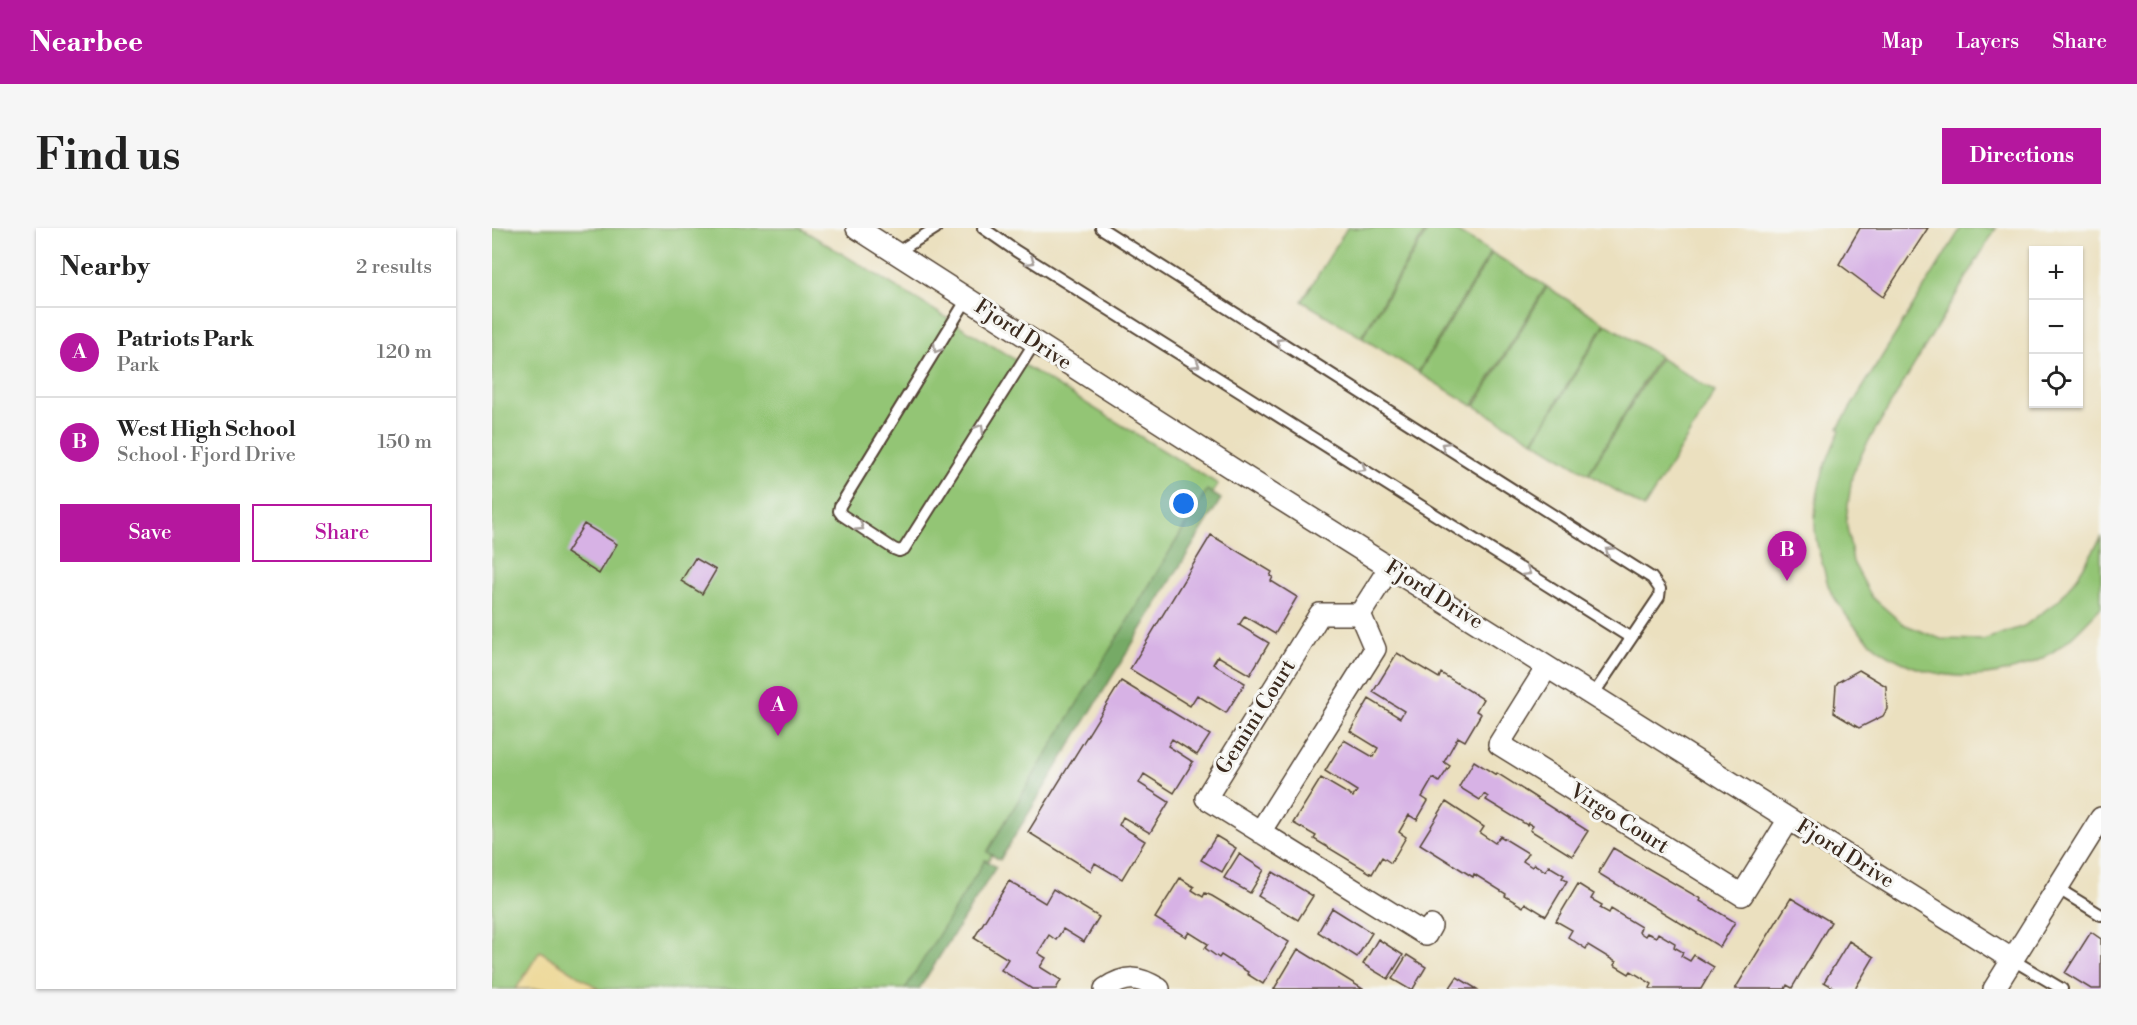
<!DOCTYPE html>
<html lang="en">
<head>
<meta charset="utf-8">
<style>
	body { margin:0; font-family:"Libre Bodoni",serif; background:#f6f6f6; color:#222 }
	.controls { position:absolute; right:18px; top:18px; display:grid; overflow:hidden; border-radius:0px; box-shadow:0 2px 4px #0004 }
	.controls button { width:54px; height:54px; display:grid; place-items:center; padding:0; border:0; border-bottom:2px solid #e0e0e0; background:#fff; color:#222; font:30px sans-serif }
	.you { position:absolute; left:692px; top:276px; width:21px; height:21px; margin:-15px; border:4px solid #fff; border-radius:50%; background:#1a73e8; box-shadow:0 0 0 9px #1a73e833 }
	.badge { display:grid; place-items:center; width:39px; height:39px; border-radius:50%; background:#b5179e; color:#fff; font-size:20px; font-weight:700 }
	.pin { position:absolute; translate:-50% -50px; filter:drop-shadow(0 2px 3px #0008) }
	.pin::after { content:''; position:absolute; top:32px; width:21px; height:18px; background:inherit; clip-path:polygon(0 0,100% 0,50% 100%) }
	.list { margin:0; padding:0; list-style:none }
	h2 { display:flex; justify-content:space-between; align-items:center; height:78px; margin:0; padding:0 24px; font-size:26px }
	h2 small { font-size:20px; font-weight:400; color:#767676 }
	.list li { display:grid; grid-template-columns:39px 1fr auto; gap:18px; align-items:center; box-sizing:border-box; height:90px; padding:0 24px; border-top:2px solid #e0e0e0 }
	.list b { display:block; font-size:22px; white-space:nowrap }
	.list p { margin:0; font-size:20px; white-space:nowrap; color:#767676 }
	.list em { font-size:20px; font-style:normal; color:#767676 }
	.actions { display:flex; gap:12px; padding:18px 24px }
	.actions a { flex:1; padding:14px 0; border:2px solid #b5179e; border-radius:0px; text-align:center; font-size:21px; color:#b5179e }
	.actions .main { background:#b5179e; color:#fff }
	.icon { flex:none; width:33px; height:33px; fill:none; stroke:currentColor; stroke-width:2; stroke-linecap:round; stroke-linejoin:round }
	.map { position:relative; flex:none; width:1609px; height:761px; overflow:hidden; border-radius:0px }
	header { display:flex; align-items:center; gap:36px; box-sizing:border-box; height:84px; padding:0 30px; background:#b5179e; color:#fff }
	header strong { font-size:28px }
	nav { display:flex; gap:33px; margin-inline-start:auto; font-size:21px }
	.intro { display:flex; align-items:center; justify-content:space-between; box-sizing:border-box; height:144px; padding:0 36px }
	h1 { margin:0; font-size:42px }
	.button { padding:15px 27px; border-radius:0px; background:#b5179e; color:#fff; font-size:21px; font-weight:700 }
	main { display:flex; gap:36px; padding:0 36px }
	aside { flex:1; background:#fff; border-radius:0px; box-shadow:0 2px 4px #0004 }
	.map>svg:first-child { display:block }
</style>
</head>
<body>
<header>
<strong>Nearbee</strong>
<nav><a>Map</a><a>Layers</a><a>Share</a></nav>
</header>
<div class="intro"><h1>Find us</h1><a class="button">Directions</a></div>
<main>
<aside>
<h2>Nearby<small>2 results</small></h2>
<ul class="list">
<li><span class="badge">A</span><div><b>Patriots Park</b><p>Park</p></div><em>120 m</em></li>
<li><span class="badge">B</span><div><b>West High School</b><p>School · Fjord Drive</p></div><em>150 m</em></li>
</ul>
<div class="actions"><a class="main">Save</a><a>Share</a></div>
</aside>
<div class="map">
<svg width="1609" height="761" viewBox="0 0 1609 761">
	<rect width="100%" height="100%" fill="#f6f6f2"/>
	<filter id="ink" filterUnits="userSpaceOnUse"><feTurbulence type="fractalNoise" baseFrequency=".0167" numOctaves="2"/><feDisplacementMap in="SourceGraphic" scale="12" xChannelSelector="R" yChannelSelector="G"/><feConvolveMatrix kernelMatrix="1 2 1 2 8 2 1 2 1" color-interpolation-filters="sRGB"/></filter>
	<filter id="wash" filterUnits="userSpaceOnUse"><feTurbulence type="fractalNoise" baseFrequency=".008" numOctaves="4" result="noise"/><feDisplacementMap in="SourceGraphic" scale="24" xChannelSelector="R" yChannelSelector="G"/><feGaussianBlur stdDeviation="1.35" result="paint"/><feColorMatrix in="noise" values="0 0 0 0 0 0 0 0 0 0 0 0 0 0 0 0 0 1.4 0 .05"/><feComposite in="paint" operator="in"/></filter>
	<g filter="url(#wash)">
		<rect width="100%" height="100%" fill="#ebe0bf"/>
		<path fill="#93c575" stroke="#67784a" stroke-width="1.5" d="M 0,0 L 308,0 L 726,256 L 418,761 L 0,761 Z
			M 855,0 L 935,0 L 869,109 L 810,73 Z
			M 937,0 L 959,0 L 999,24 L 926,144 L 870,110 Z
			M 1469,0 L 1504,0 L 1373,219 L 1360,248 L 1354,292 L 1361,334 L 1380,369 L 1411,396 L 1449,411 L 1491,412 L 1532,398 L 1567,372 L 1587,346 L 1609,310 L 1609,379 C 1588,401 1567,425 1538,436 C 1471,462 1393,446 1352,384 C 1347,376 1341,369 1337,360 C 1335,354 1333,346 1331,338 C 1326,322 1322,307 1323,289 C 1324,258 1335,230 1348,202 L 1346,200 Z
			M 1000,25 L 1054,58 L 981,178 L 927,145 Z
			M 1055,59 L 1113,95 L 1041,213 L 983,178 Z
			M 1114,96 L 1167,128 L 1096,246 L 1042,213 Z
			M 1168,130 L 1223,164 L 1152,280 L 1097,246 Z"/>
		<path fill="#76aa66" stroke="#586a42" stroke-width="1.5" d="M 715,262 L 729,271 L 508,632 L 495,624 Z
			M 493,632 L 504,639 L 427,761 L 413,761 Z"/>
		<path fill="#eeda9e" stroke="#94825e" stroke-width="1.5" d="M 48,723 L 107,761 L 24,761 Z"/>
		<g id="blocks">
			<path fill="#d7b2e5" d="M 1368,0 L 1436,0 L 1391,69 L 1347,36 Z
				M 92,296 L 125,316 L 107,346 L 74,325 Z
				M 719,307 L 780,344 L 778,348 L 781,349 L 779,353 L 805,369 L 783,406 L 753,388 L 747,397 L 777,415 L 758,447 L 726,428 L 721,436 L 753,455 L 734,485 L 705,467 L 698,478 L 638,441 Z
				M 203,330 L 224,342 L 210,366 L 189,353 Z
				M 905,425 L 947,450 L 949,445 L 991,471 L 984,483 L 989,486 L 973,513 L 966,509 L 952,534 L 958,538 L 947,554 L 941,550 L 930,569 L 936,573 L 925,592 L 917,587 L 907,604 L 914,609 L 899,635 L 890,629 L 880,646 L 822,611 L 824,608 L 801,595 L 829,550 L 861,569 L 865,563 L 833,543 L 852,512 L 881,529 L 886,520 L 858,503 L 877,471 L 908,490 L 912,483 L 881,464 Z
				M 1367,442 L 1394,458 L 1395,481 L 1391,488 L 1367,500 L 1342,485 L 1344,457 L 1346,454 Z
				M 629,453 L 718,507 L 705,527 L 680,511 L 676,518 L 701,534 L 682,565 L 652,546 L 647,555 L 677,574 L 658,605 L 631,589 L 627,597 L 653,613 L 630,651 L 603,635 L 599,643 L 536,604 Z
				M 982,533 L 1004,547 L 1005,545 L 1096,603 L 1080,628 L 1038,602 L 1041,598 L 1036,595 L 1035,597 L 994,572 L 996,569 L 992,566 L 988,572 L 967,559 Z
				M 954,574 L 992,599 L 988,605 L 1003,615 L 1008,608 L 1036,625 L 1031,633 L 1040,639 L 1042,636 L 1053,643 L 1057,638 L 1072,647 L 1070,650 L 1075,653 L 1054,688 L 1033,675 L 1031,679 L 1013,668 L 1014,666 L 982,646 L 981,649 L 928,616 Z
				M 724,608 L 744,620 L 730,644 L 709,632 Z
				M 1121,620 L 1209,671 L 1208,673 L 1243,694 L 1228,719 L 1106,645 Z
				M 747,626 L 772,642 L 758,665 L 732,650 Z
				M 781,644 L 821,668 L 806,692 L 766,668 Z
				M 688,650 L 702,659 L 700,662 L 711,669 L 713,665 L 720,668 L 797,714 L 771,756 L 755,746 L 756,744 L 729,727 L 727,730 L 713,720 L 716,716 L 697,704 L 694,709 L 663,690 Z
				M 517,653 L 553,675 L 561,661 L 607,689 L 592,714 L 571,701 L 564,712 L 557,707 L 546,725 L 554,730 L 548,739 L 569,752 L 564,761 L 540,761 L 509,742 L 516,731 L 482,710 Z
				M 1086,656 L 1102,666 L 1099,671 L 1110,677 L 1108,680 L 1117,685 L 1119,681 L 1149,699 L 1147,704 L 1153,708 L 1155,705 L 1164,709 L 1166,705 L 1183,715 L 1182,719 L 1191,724 L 1189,728 L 1198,733 L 1202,727 L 1222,739 L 1209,761 L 1161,761 L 1158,760 L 1160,756 L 1139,743 L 1137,746 L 1122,737 L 1124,734 L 1096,717 L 1094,721 L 1076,709 L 1080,702 L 1064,693 Z
				M 1299,670 L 1339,694 L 1300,760 L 1295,757 L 1293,761 L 1243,761 Z
				M 840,680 L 880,705 L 865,729 L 826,704 Z
				M 1599,704 L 1609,711 L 1609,761 L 1599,761 L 1573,745 Z
				M 886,711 L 911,727 L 896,751 L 871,736 Z
				M 1357,713 L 1382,729 L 1363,761 L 1344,761 L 1332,754 Z
				M 806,721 L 871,761 L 782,761 Z
				M 915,727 L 934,739 L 921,761 L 917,761 L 900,751 Z
				M 965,749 L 985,761 L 957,761 Z"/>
		</g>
	</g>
	<g filter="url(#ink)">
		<use href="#blocks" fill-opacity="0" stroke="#554536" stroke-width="1.5"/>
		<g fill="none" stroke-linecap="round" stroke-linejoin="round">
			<defs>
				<path id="service" d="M 491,0 L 524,23 L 1139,410
					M 609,0 L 1160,350 L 1168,361 L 1167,369 L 1101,467
					M 404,25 L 444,0
					M 475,71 L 348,278 L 347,283 L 350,287 L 402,321 L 407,323 L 412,321 L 543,114
					M 1565,660 L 1609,687
					M 1521,732 L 1570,761"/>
				<path id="minor" d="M 365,0 L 744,243 L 1521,732
					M 868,386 L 898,339
					M 1055,439 L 1007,516 L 1250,667 L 1297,591
					M 768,604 L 883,421 L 868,386 L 828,386 L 714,570 L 934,707 L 939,698
					M 613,761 C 634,747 646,748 667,761
					M 1502,761 L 1609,590"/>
			</defs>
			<use href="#service" stroke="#554536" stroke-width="14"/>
			<use href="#minor" stroke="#554536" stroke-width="24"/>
			<use href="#service" stroke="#fff" stroke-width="10"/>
			<use href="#minor" stroke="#fff" stroke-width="21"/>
		</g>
		<defs><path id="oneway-chevron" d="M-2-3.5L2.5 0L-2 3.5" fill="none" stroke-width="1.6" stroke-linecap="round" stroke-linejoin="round" transform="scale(1.5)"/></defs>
		<g stroke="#a79f9a">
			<use href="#oneway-chevron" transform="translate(539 33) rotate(32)"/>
			<use href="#oneway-chevron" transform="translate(788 114) rotate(-148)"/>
			<use href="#oneway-chevron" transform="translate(445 121) rotate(122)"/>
			<use href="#oneway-chevron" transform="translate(704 136) rotate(32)"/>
			<use href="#oneway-chevron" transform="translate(488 200) rotate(-58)"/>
			<use href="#oneway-chevron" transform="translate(953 218) rotate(-148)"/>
			<use href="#oneway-chevron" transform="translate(870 240) rotate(32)"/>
			<use href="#oneway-chevron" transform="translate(368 299) rotate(33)"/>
			<use href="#oneway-chevron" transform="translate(1117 323) rotate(-147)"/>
			<use href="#oneway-chevron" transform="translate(1035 344) rotate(32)"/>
		</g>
	</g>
	<g text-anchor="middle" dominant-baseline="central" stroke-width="6" stroke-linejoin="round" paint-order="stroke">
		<g font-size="21" fill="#3b2a1e" stroke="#f6f6f2">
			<text transform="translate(531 107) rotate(33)">Fjord Drive</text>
			<text transform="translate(942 367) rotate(32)">Fjord Drive</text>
			<text transform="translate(764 489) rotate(-58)">Gemini Court</text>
			<text transform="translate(1127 591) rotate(32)">Virgo Court</text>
			<text transform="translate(1353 626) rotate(32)">Fjord Drive</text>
		</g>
	</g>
</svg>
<div class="controls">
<button>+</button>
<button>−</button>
<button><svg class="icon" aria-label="locate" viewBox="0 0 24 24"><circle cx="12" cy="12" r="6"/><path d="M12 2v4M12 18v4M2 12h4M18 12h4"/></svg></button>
</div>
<div class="you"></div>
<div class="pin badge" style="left:286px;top:508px">A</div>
<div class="pin badge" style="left:1295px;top:353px">B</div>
</div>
</main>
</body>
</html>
